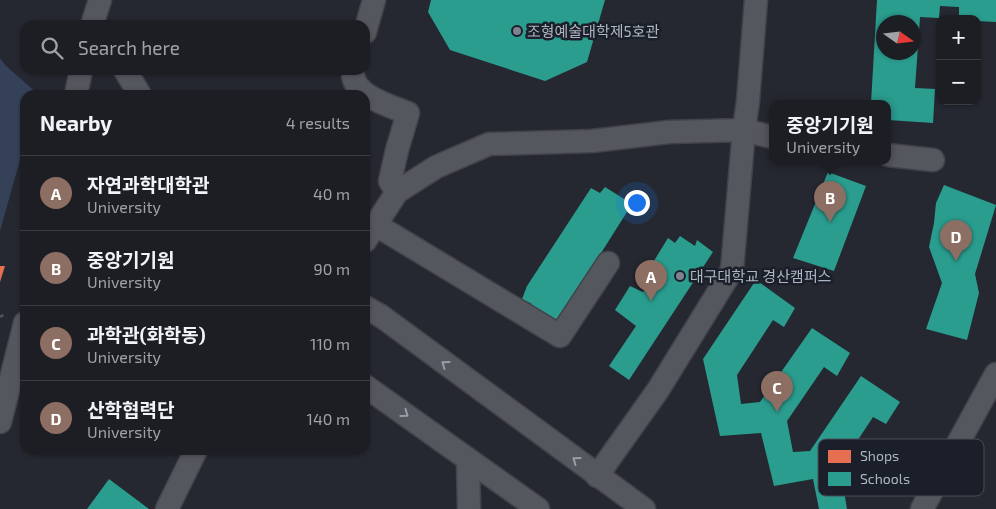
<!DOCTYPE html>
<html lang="en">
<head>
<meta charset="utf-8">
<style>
	body { margin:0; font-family:"Exo 2","Noto Sans KR",sans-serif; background:#292b31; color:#f1f3f6 }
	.controls { position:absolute; right:15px; top:15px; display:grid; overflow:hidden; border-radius:10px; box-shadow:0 1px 4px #0004 }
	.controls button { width:45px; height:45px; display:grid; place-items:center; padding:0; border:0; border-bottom:1px solid #3a3c41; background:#1c1e24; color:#f1f3f6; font:25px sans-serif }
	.compass { position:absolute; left:876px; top:15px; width:45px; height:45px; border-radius:50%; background:#1c1e24; box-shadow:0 1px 4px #0004; rotate:104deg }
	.you { position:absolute; left:636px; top:202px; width:18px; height:18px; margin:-12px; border:4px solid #fff; border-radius:50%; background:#1a73e8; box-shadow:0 0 0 8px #1a73e833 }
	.badge { display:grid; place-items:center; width:32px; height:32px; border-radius:50%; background:#7e838f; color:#fff; font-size:16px; font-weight:700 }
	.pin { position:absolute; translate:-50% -41px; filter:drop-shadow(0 1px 2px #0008) }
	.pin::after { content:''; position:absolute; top:26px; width:18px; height:15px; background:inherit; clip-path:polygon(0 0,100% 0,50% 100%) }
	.popup { position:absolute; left:769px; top:100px; width:122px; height:65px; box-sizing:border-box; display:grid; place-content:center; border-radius:10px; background:#1c1e24; filter:drop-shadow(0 1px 4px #0005); font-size:16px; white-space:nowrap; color:#a0a2a6 }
	.popup b { font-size:19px; color:#f1f3f6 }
	.popup::after { content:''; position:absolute; left:50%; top:100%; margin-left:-10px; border:10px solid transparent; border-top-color:#1c1e24 }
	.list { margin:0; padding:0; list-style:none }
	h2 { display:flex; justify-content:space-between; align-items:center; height:65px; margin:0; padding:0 20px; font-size:21px }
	h2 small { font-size:16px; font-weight:400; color:#a0a2a6 }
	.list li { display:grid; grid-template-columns:32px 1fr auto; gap:15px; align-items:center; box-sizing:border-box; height:75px; padding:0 20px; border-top:1px solid #3a3c41 }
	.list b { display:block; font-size:19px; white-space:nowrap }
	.list p { margin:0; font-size:16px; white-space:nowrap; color:#a0a2a6 }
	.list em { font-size:16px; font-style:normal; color:#a0a2a6 }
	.icon { flex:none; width:28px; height:28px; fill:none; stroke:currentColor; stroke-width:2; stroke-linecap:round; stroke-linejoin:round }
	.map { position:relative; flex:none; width:996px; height:509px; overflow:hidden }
	.search { position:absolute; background:#1c1e24; box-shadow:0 1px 4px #0004; left:20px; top:20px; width:350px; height:55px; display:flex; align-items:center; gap:12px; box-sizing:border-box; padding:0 18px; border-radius:15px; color:#a0a2a6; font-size:19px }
	.panel { position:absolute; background:#1c1e24; box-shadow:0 1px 4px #0004; left:20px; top:90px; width:350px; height:365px; border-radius:15px }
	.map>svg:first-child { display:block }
</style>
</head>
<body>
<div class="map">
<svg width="996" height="509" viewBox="0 0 996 509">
	<rect width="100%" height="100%" fill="#252830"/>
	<path fill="#354158" d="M 0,58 L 5,65 L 38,94 L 38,95 L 25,95 L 25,142 L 0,231 Z"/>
	<path fill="#e76f51" d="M 0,266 L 5,266 L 0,282 Z"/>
	<path fill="#2a9d8f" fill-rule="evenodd" d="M 431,0 L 605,0 L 587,62 L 545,81 L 450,50 L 428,12 Z
		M 877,0 L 996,0 L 996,22 L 977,21 L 977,19 L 959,19 L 959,7 L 940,6 L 939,18 L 920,17 L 915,88 L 935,89 L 933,123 L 888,120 L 888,103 L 871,103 ZM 884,22 L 914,22 L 914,52 L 884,52 Z
		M 828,172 L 866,186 L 834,271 L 793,258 Z
		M 944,185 L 996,205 L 975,274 L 979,293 L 967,340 L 926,329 L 942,283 L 929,247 L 934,223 L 936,203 Z
		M 605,187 L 632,204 L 555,326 L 528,309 L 532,304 L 522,299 L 527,286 L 591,188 L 600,193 Z
		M 680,236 L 695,246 L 697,240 L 713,252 L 629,380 L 609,366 L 636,326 L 615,310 L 630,286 L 643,292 L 647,286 L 641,282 L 668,238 L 675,243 Z
		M 756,280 L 795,308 L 784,327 L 773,320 L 737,375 L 741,404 L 760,402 L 812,328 L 850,353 L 837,376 L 824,367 L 787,421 L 793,452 L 810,451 L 861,376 L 900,402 L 886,424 L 873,417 L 840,467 L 847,509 L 819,509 L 813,479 L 774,486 L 761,433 L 720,436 L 703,359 Z
		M 109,479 L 149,509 L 87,509 Z"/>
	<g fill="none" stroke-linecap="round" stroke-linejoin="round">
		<defs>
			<path id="minor" d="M 92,25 L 100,0
				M 365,32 L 374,0
				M 125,70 L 140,95
				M 353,70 C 350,95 390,106 408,113 L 397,150 L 390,181 L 397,192
				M 76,95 L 81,70
				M 888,155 L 933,160
				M 376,225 L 560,336 L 608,263
				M 365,241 L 397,192 L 436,167 L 489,144 L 592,141 L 669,132 L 744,130 L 748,101 L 756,0
				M 365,307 L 381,316 L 644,509
				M 365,386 L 538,509
				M 0,422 L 25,323
				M 468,460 L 469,509
				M 597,476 L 658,390 L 732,270 L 744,130 L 772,137
				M 167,509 L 196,450
				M 922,509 L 996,374"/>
		</defs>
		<use href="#minor" stroke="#414349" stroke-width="25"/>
		<path stroke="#53565c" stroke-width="2.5" stroke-dasharray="4 4" stroke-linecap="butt" d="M 0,317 L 7,313"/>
		<use href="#minor" stroke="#55575e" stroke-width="22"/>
	</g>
	<defs><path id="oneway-chevron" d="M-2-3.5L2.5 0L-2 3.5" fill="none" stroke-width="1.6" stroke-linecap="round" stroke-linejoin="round" transform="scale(1.25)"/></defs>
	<g stroke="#989da9">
		<use href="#oneway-chevron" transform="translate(445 364) rotate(-144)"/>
		<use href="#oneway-chevron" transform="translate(405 414) rotate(36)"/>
		<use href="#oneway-chevron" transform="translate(576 460) rotate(-144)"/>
	</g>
	<g fill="#7e838f" stroke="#1a1f29" stroke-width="2">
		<circle cx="517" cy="31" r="5"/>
		<circle cx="680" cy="276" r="5"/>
	</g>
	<g text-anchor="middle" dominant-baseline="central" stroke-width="5" stroke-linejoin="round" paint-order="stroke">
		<g font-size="15" fill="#aeb4c2" stroke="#1a1f29" text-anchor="start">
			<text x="527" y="31">조형예술대학제5호관</text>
			<text x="690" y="276">대구대학교 경산캠퍼스</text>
		</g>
	</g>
	<rect x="818" y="439" width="166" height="57" rx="8" fill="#1a1f29" stroke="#464c57" stroke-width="1"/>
	<rect x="828" y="450" width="23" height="13" fill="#e76f51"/>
	<rect x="828" y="472" width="23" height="14" fill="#2a9d8f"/>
	<g font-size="14" fill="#aeb4c2">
		<text x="860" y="461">Shops</text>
		<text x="860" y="484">Schools</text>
	</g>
</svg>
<div class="controls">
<button>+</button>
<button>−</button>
</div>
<svg class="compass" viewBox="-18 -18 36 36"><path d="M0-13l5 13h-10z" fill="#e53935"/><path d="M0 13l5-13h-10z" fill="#a0a2a6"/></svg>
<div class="you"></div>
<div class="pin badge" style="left:651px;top:301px;background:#8d6e63">A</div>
<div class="pin badge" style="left:830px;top:222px;background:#8d6e63">B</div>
<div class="popup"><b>중앙기기원</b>University</div>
<div class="pin badge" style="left:777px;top:412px;background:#8d6e63">C</div>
<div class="pin badge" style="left:956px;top:261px;background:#8d6e63">D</div>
<div class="search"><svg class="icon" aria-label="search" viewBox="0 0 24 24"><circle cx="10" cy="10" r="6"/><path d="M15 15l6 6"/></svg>Search here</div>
<section class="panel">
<h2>Nearby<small>4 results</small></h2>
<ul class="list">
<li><span class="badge" style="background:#8d6e63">A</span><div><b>자연과학대학관</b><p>University</p></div><em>40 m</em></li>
<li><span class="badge" style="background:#8d6e63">B</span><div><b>중앙기기원</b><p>University</p></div><em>90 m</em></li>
<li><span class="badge" style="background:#8d6e63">C</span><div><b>과학관(화학동)</b><p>University</p></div><em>110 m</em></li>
<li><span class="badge" style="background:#8d6e63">D</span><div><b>산학협력단</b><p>University</p></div><em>140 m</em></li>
</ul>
</section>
</div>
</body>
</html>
